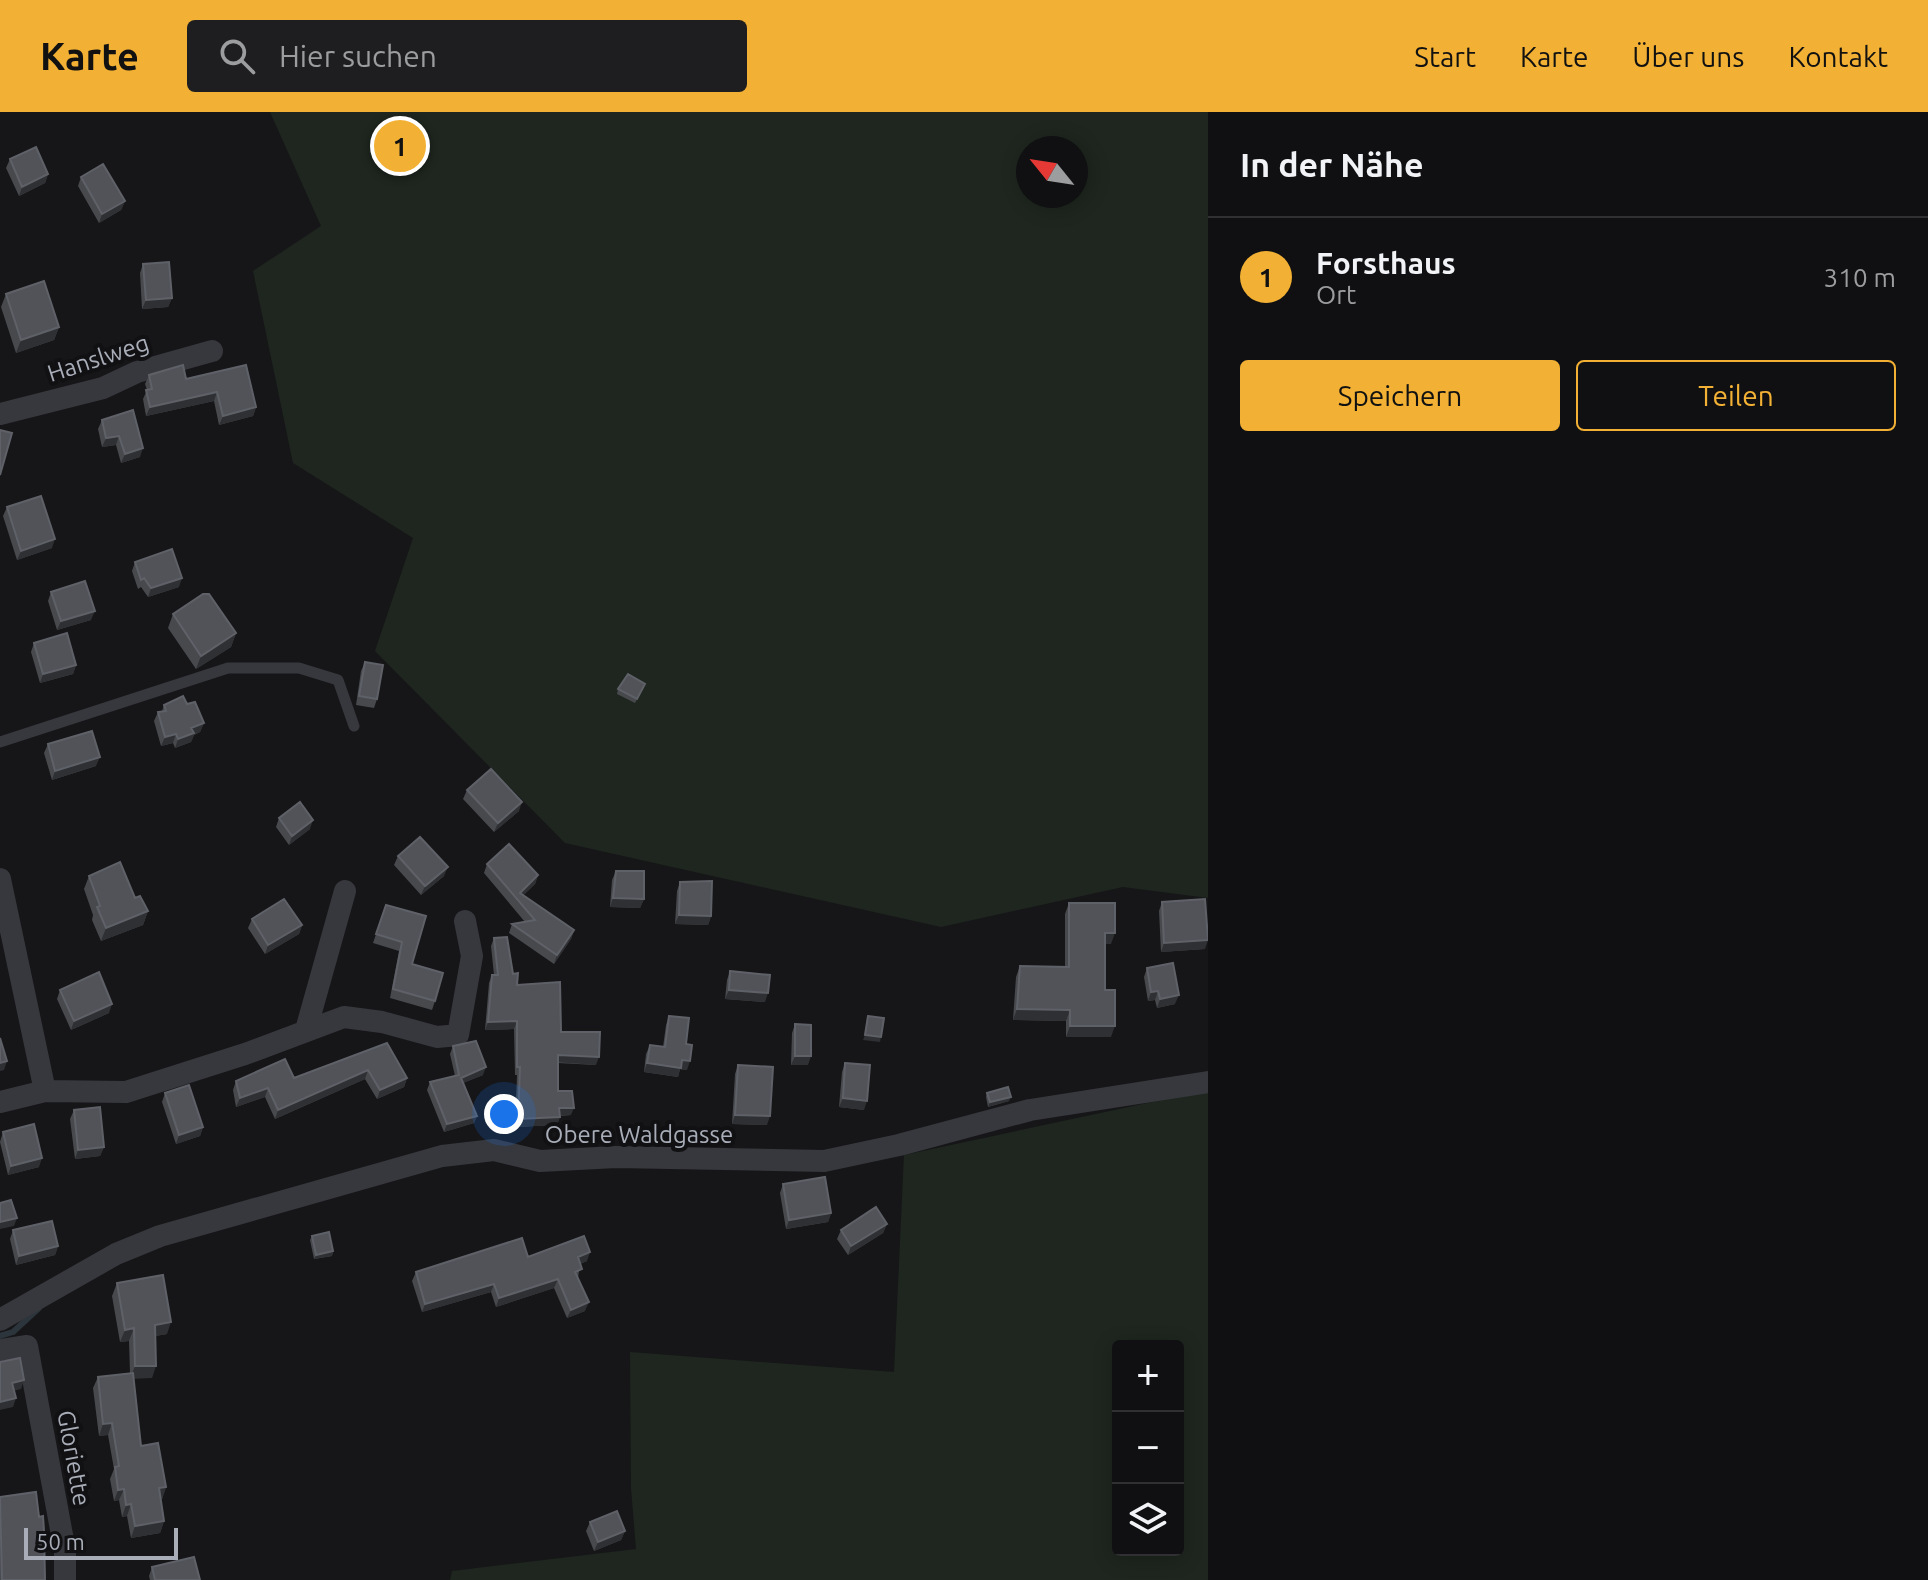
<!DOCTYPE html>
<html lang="de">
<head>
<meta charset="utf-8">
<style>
	body { margin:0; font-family:Ubuntu,sans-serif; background:#1e1e20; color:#f1f3f6 }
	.controls { position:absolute; right:24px; bottom:24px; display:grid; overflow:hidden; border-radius:8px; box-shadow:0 4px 20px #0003 }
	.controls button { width:72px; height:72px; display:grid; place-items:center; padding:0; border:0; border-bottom:2px solid #303032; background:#101012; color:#f1f3f6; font:40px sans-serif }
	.compass { position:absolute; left:1016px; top:24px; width:72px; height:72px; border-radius:50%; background:#101012; box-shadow:0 4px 20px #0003; rotate:300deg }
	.scale { position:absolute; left:24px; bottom:20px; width:154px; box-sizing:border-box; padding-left:8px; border:4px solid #a8adb8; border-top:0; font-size:22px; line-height:28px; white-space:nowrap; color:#a8adb8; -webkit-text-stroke:6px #111113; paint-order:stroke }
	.you { position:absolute; left:504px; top:1002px; width:28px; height:28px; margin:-20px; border:6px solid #fff; border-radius:50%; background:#1a73e8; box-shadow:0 0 0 12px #1a73e833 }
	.badge { display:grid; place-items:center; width:52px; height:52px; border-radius:50%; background:#f2b134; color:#111; font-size:26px; font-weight:700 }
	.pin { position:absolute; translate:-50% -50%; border:4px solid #fff; box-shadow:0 2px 8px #0006 }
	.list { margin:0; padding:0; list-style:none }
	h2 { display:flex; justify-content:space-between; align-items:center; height:104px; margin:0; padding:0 32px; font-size:34px }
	h2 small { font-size:26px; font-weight:400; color:#9c9d9f }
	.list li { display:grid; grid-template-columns:52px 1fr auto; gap:24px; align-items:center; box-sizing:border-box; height:120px; padding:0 32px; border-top:2px solid #303032 }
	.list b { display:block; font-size:30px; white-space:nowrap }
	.list p { margin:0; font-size:26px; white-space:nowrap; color:#9c9d9f }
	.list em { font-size:26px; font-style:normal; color:#9c9d9f }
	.actions { display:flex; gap:16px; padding:24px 32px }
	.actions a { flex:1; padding:18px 0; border:2px solid #f2b134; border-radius:8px; text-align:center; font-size:28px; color:#f2b134 }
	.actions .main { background:#f2b134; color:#111 }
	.icon { flex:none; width:44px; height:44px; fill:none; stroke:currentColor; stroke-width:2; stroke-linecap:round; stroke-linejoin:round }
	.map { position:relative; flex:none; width:1208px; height:1468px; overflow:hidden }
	header { display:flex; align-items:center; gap:48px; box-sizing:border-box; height:112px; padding:0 40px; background:#f2b134; color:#111 }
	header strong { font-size:38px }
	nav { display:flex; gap:44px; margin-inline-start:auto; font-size:28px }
	.search { width:560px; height:72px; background:#1e1e20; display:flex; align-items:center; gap:20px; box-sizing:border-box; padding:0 28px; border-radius:8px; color:#9c9d9f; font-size:30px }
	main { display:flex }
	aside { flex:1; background:#101012 }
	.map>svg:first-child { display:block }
</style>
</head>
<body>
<header>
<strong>Karte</strong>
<div class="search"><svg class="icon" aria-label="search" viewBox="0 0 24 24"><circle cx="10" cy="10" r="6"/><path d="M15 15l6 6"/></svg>Hier suchen</div>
<nav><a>Start</a><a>Karte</a><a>Über uns</a><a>Kontakt</a></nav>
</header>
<main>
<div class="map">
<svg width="1208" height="1468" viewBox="0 0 1208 1468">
	<rect width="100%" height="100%" fill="#161618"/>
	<path fill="#1e261f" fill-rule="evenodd" d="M 270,0 L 1208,0 L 1208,786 L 1123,775 L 941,815 L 565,731 L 375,539 L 413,426 L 293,351 L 253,159 L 321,114 ZM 1028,36 L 1076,36 L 1076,84 L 1028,84 Z
		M 1208,978 L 1208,1468 L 450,1468 L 452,1459 L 636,1437 L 631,1376 L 630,1240 L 894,1260 L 904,1043 ZM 1118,1234 L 1178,1234 L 1178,1438 L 1118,1438 Z"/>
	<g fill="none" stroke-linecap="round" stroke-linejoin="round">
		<path stroke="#2c353c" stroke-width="6" d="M 0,1224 L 13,1220 L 39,1196"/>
		<path stroke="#37383d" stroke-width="11" d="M 0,630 L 228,556 L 299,556 L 338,568 L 354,614"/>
		<path stroke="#37383d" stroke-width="22" d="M 0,302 L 103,276 L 137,260 L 212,239
			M 0,767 L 45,979
			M 306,918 L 345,779
			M 0,990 L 45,979 L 126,980 L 245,942 L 344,905 L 382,910 L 437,925 L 458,923 L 472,844 L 465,809
			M 0,1208 L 116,1142 L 160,1124 L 442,1044 L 494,1038 L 540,1049 L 616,1045 L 824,1049 L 899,1033 L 1030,998 L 1208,970
			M 0,1238 L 27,1234 L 65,1439 L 65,1468"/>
	</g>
	<path fill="#47494d" d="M 388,14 L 415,46 L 394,50 L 385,23 Z
		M 10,47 L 48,62 L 45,71 L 19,84 L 6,56 Z
		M 81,65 L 125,89 L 121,98 L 99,111 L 78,74 Z
		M 143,152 L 172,186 L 168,195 L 142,197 L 140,161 Z
		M 6,182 L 59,215 L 54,228 L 16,241 L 1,195 Z
		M 149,263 L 186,267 L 256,295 L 253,304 L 219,313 L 214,289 L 146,304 L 143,287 L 147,278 L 145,272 Z
		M 133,298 L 140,345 L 121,351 L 116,333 L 102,335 L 98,317 L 102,308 Z
		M 7,395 L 52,436 L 17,448 L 3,404 Z
		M 135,450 L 179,475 L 148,485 L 141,475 L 138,477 L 132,459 Z
		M 51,480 L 91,508 L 57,518 L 48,489 Z
		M 173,502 L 236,521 L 231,535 L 196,557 L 168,516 Z
		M 34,531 L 76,553 L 73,562 L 40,571 L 31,540 Z
		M 365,550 L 377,587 L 374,596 L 356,593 L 361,559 Z
		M 645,572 L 635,591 L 617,582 L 618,577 Z
		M 187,592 L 204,611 L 200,620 L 194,623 L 191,630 L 175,636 L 173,631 L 161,634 L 154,609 L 158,600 L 162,599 L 164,593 Z
		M 48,632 L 96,654 L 52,668 L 44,641 Z
		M 467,678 L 519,699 L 494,720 L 463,687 Z
		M 279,706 L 310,717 L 289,733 L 276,715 Z
		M 398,744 L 444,764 L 421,783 L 394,753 Z
		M 487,752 L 538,763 L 535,772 L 523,783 L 574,818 L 571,827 L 554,852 L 509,821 L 512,812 L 525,810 L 484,761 Z
		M 616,759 L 644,787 L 640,796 L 610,795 L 612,768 Z
		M 89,764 L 135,786 L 148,799 L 143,813 L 101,829 L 92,808 L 93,803 L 84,777 Z
		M 680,770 L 711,804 L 708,813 L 675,812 L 677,779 Z
		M 1162,790 L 1205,837 L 1161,840 L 1159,799 Z
		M 1069,791 L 1111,832 L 1105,832 L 1105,878 L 1111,925 L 1066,925 L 1066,909 L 1013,908 L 1016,865 L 1020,854 L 1065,855 L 1065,802 Z
		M 386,793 L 412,852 L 435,889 L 432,898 L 390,886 L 399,839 L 373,831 Z
		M 252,807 L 302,813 L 299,822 L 265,842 L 248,816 Z
		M 494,826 L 513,862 L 517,873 L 561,920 L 596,953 L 558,951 L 558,979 L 571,1003 L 560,1004 L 557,1013 L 515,1015 L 517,963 L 515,963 L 514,917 L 485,918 L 489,871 L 492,863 L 494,863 L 491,834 Z
		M 1147,856 L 1175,892 L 1157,896 L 1155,888 L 1148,889 L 1144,865 Z
		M 730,859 L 765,890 L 725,887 L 727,868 Z
		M 60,878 L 109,901 L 71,918 L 57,887 Z
		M 669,904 L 686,932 L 687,958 L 680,957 L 678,965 L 644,960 L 646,942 L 650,933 L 663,935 L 666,913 Z
		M 795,912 L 808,953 L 791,953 L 792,921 Z
		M 387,931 L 407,966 L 404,975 L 377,987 L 365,967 L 275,1007 L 265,985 L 236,995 L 233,978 L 236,969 L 294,966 Z
		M 453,934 L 483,963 L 463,971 L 477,1004 L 474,1011 L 444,1020 L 427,978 L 430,970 L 455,964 L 450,942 Z
		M 845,951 L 864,998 L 839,995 L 842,960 Z
		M 738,953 L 767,1013 L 732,1012 L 735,962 Z
		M 165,981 L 203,1015 L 200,1024 L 176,1032 L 162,990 Z
		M 987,981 L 1009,989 L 988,995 L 986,985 Z
		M 74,998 L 104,1035 L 100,1044 L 75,1047 L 70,1007 Z
		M 3,1020 L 39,1055 L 8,1063 L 0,1030 Z
		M 783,1072 L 831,1101 L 828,1110 L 786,1117 L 780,1081 Z
		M 887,1112 L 883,1121 L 848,1143 L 837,1127 L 841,1118 Z
		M 13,1118 L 58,1134 L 55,1143 L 16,1153 L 10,1127 Z
		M 312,1124 L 333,1139 L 332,1144 L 314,1147 L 310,1128 Z
		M 528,1145 L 587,1149 L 580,1152 L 578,1166 L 585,1199 L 567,1206 L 554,1176 L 496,1195 L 491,1180 L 422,1200 L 412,1169 L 416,1160 Z
		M 117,1171 L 167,1222 L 155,1224 L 152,1266 L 134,1266 L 141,1334 L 166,1375 L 162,1387 L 160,1387 L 164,1409 L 160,1421 L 131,1426 L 127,1404 L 122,1405 L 119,1388 L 114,1389 L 110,1367 L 114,1357 L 108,1323 L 99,1324 L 93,1276 L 98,1265 L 130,1261 L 129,1229 L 120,1230 L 112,1184 Z
		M 0,1385 L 45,1468 L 0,1468 Z
		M 590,1410 L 625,1419 L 621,1428 L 594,1439 L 586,1419 Z
		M 152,1455 L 200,1468 L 150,1468 L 149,1464 Z"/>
	<path fill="#2f3033" d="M 418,37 L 415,46 L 394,50 L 397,41 Z
		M 48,62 L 45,71 L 19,84 L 22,75 Z
		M 125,89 L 121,98 L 99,111 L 102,102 Z
		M 172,186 L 168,195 L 142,197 L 146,188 Z
		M 59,215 L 54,228 L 16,241 L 21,228 Z
		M 217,280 L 214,289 L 146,304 L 150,295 Z
		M 256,295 L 253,304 L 219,313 L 223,304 Z
		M 119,324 L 116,333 L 102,335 L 106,326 Z
		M 143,336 L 140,345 L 121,351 L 125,342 Z
		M 55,427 L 52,436 L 17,448 L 21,439 Z
		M 182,466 L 179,475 L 148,485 L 151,476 Z
		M 95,499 L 91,508 L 57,518 L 61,509 Z
		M 236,521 L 231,535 L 196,557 L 201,544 Z
		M 76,553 L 73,562 L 40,571 L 43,562 Z
		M 204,611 L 200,620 L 194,623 L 191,630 L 175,636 L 178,627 L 191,616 Z
		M 176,622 L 173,631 L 161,634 L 165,625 Z
		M 100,645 L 96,654 L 52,668 L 55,659 Z
		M 522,690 L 519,699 L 494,720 L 498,711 Z
		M 313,708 L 310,717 L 289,733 L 292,724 Z
		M 448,755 L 444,764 L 421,783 L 425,774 Z
		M 538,763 L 535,772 L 517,790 L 520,781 Z
		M 613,786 L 644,787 L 640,796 L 610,795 Z
		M 148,799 L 143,813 L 101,829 L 106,816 Z
		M 679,803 L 711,804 L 708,813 L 675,812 Z
		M 302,813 L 299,822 L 265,842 L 268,833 Z
		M 574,818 L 571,827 L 554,852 L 557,843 Z
		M 1105,821 L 1115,821 L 1111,832 L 1101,832 Z
		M 1208,828 L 1205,837 L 1161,840 L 1164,831 Z
		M 729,878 L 768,881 L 765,890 L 725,887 Z
		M 1158,879 L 1155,888 L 1148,889 L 1151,880 Z
		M 1179,883 L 1175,892 L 1157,896 L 1160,887 Z
		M 112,892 L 109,901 L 71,918 L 74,909 Z
		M 1017,897 L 1070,898 L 1066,909 L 1013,908 Z
		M 517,909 L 514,917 L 485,918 L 488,910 Z
		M 1070,914 L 1115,914 L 1111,925 L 1066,925 Z
		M 865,923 L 881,925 L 880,930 L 863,928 Z
		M 558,943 L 599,945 L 596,953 L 555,950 Z
		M 795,944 L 811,944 L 808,953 L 791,953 Z
		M 682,948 L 690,949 L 687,958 L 680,957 L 678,965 L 644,960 L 647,951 Z
		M 7,949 L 4,958 L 0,959 L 0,951 Z
		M 486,955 L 483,963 L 458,973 L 461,966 Z
		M 368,958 L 365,967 L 275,1007 L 278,998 Z
		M 407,966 L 404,975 L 377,987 L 380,978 Z
		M 268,976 L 265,985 L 236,995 L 240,986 Z
		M 1011,985 L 1009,989 L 988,995 L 990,990 Z
		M 843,986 L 867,989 L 864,998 L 839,995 Z
		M 559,996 L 574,996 L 571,1003 L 556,1004 Z
		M 735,1003 L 770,1004 L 767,1013 L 732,1012 Z
		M 477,1004 L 474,1011 L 444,1020 L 447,1012 Z
		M 560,1005 L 557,1013 L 515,1015 L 518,1007 Z
		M 203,1015 L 200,1024 L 176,1032 L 179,1023 Z
		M 104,1035 L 100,1044 L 75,1047 L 78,1038 Z
		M 42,1046 L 39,1055 L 8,1063 L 11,1054 Z
		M 831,1101 L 828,1110 L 786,1117 L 789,1108 Z
		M 17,1106 L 14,1114 L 0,1117 L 0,1110 Z
		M 887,1112 L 883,1121 L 848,1143 L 851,1134 Z
		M 58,1134 L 55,1143 L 16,1153 L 19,1144 Z
		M 333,1139 L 332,1144 L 314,1147 L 316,1143 Z
		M 590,1140 L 587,1149 L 574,1154 L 578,1145 Z
		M 558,1167 L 554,1176 L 496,1195 L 499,1186 Z
		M 494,1172 L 491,1180 L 422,1200 L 425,1192 Z
		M 589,1190 L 585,1199 L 567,1206 L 571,1198 Z
		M 171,1210 L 167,1222 L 150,1225 L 155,1213 Z
		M 134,1216 L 129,1229 L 120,1230 L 125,1218 Z
		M 135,1254 L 156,1254 L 152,1266 L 130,1267 Z
		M 24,1268 L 21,1277 L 9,1280 L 12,1271 Z
		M 16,1286 L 13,1295 L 0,1298 L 0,1290 Z
		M 112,1311 L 108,1323 L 99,1324 L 103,1312 Z
		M 166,1375 L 162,1387 L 154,1388 L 159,1376 Z
		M 124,1377 L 119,1388 L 114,1389 L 118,1378 Z
		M 131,1392 L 127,1404 L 122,1405 L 126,1393 Z
		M 164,1409 L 160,1421 L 131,1426 L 135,1414 Z
		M 625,1419 L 621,1428 L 594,1439 L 598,1430 Z"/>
	<path fill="#525359" stroke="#5f6168" stroke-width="2" d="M 410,6 L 418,37 L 397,41 L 388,14 Z
		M 36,35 L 48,62 L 22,75 L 10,47 Z
		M 103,52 L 125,89 L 102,102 L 81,65 Z
		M 169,150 L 172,186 L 146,188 L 143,152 Z
		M 44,169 L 59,215 L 21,228 L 6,182 Z
		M 183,253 L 186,267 L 246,253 L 256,295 L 223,304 L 217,280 L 150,295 L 146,278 L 152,277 L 149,263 Z
		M 133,298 L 143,336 L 125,342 L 119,324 L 106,326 L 102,308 Z
		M 0,318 L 12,321 L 0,363 Z
		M 41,384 L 55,427 L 21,439 L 7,395 Z
		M 172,437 L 182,466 L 151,476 L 144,466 L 141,468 L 135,450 Z
		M 85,469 L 95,499 L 61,509 L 51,480 Z
		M 203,482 L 209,482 L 236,521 L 201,544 L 173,502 Z
		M 67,521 L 76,553 L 43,562 L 34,531 Z
		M 365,550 L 383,553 L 377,587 L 359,584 Z
		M 628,562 L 645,572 L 637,587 L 618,577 Z
		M 183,584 L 187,592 L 195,590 L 204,611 L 191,616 L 194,621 L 178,627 L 176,622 L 165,625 L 158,600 L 166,599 L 164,593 Z
		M 92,619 L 100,645 L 55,659 L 48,632 Z
		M 491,657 L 522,690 L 498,711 L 467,678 Z
		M 300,690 L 313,708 L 292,724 L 279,706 Z
		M 420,725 L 448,755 L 425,774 L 398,744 Z
		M 509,732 L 538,763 L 520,781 L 574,818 L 557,843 L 512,812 L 535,808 L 487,752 Z
		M 120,750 L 135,786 L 140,784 L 148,799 L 106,816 L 97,795 L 100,794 L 89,764 Z
		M 616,759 L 644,759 L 644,787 L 613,786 Z
		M 712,769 L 711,804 L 679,803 L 680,770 Z
		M 284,787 L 302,813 L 268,833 L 252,807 Z
		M 1205,787 L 1208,828 L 1164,831 L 1162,790 Z
		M 1069,791 L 1115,791 L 1115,821 L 1105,821 L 1105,878 L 1115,878 L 1115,914 L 1070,914 L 1070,898 L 1017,897 L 1020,854 L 1069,855 Z
		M 386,793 L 426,804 L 412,852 L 443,861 L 435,889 L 393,877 L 402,830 L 376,822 Z
		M 507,825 L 513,862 L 518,861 L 517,873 L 560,870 L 561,920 L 600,920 L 599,945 L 558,943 L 558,979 L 572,979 L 574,996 L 559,996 L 560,1005 L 518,1007 L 520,955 L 517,955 L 517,909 L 488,910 L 492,863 L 498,863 L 494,826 Z
		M 1173,851 L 1179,883 L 1160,887 L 1158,879 L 1151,880 L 1147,856 Z
		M 730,859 L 770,863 L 768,881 L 729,878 Z
		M 99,860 L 112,892 L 74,909 L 60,878 Z
		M 669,904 L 689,906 L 686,932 L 692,933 L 690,949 L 682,948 L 681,956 L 647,951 L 650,933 L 665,935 Z
		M 868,904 L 884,906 L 881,925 L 865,923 Z
		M 795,912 L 811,913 L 811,944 L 795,944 Z
		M 0,926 L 7,949 L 0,951 Z
		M 476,929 L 486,955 L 461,966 L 477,1004 L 447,1012 L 430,970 L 459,963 L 453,934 Z
		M 387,931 L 407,966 L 380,978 L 368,958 L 278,998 L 268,976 L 240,986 L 236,969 L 285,947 L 294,966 Z
		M 845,951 L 870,953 L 867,989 L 843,986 Z
		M 738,953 L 773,955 L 770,1004 L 735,1003 Z
		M 189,973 L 203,1015 L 179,1023 L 165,981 Z
		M 1008,975 L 1011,985 L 990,990 L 987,981 Z
		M 100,995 L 104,1035 L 78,1038 L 74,998 Z
		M 34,1012 L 42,1046 L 11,1054 L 3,1020 Z
		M 825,1065 L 831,1101 L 789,1108 L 783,1072 Z
		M 11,1088 L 17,1106 L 0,1110 L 0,1091 Z
		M 876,1095 L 887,1112 L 851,1134 L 841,1118 Z
		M 52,1109 L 58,1134 L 19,1144 L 13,1118 Z
		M 329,1120 L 333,1139 L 316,1143 L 312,1124 Z
		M 584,1124 L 590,1140 L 578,1145 L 582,1157 L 575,1160 L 589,1190 L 571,1198 L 558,1167 L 499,1186 L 494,1172 L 425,1192 L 416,1160 L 522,1126 L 528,1145 Z
		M 163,1163 L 171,1210 L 155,1213 L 156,1254 L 135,1254 L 134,1216 L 125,1218 L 117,1171 Z
		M 20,1246 L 24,1268 L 12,1271 L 16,1286 L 0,1290 L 0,1250 Z
		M 133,1261 L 141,1334 L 158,1331 L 166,1375 L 159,1376 L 164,1409 L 135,1414 L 131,1392 L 126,1393 L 124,1377 L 118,1378 L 115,1355 L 119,1354 L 112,1311 L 103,1312 L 98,1265 Z
		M 36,1380 L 39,1405 L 43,1404 L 44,1419 L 45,1468 L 2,1468 L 0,1385 Z
		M 617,1399 L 625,1419 L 598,1430 L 590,1410 Z
		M 194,1445 L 200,1468 L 155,1468 L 152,1455 Z"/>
	<g text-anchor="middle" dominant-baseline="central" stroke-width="8" stroke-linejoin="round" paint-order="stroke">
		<g font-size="24" fill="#a8adb8" stroke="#111113">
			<text transform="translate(98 246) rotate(-18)">Hanslweg</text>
			<text x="639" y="1022">Obere Waldgasse</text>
			<text transform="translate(74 1346) rotate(80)">Gloriette</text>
		</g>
	</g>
</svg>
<div class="controls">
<button>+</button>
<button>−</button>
<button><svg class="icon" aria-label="layers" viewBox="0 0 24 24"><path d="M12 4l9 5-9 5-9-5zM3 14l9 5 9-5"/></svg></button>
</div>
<svg class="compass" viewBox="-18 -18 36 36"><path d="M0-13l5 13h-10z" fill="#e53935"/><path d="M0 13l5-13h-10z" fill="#9c9d9f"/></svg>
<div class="scale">50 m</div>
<div class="you"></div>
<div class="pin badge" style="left:400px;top:34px">1</div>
</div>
<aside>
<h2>In der Nähe<small></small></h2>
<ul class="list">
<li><span class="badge">1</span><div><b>Forsthaus</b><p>Ort</p></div><em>310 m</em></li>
</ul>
<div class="actions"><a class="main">Speichern</a><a>Teilen</a></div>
</aside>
</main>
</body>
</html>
